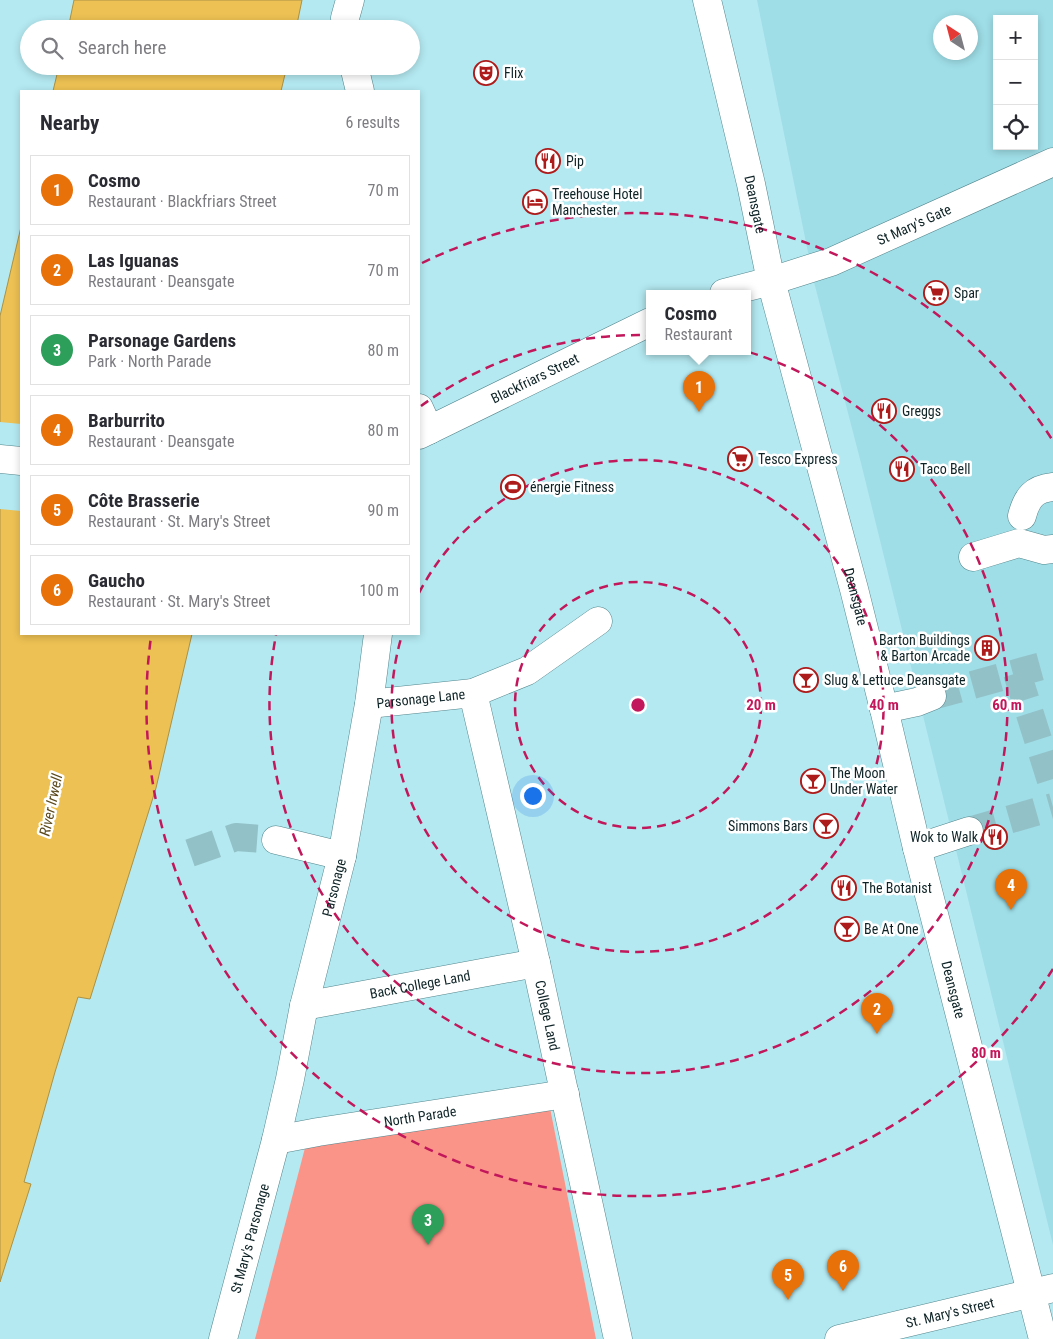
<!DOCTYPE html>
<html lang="en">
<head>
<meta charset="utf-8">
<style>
	body { margin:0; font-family:"Roboto Condensed",sans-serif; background:#f2f2f3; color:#2b2b33 }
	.controls { position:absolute; right:15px; top:15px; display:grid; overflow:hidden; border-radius:0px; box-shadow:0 2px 8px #0003 }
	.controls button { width:45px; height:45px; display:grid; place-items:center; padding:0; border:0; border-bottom:1px solid #e1e1e2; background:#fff; color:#2b2b33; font:25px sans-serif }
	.compass { position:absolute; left:933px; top:15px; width:45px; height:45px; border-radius:50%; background:#fff; box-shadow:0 2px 8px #0003; rotate:324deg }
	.you { position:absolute; left:532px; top:795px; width:18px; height:18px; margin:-12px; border:4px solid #fff; border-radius:50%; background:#1a73e8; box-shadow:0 0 0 8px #1a73e833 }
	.badge { display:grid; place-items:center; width:32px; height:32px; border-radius:50%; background:#0b8043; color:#fff; font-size:16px; font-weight:700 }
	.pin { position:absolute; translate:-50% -41px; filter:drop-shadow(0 1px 2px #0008) }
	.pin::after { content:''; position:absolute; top:26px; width:18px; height:15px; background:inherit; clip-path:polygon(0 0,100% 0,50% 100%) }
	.popup { position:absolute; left:646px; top:290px; width:105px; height:65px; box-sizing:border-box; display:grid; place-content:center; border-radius:0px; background:#fff; filter:drop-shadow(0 1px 4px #0005); font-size:16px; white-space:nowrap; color:#7c7c81 }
	.popup b { font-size:19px; color:#2b2b33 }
	.popup::after { content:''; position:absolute; left:50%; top:100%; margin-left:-10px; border:10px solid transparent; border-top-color:#fff }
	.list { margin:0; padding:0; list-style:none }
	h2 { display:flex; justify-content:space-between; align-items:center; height:65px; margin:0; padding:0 20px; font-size:21px }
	h2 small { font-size:16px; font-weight:400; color:#7c7c81 }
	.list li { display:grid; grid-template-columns:32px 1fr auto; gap:15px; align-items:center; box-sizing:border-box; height:70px; margin:0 10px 10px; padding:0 10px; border:1px solid #e1e1e2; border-radius:0px }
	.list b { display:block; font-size:19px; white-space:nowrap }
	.list p { margin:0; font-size:16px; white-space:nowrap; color:#7c7c81 }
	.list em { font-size:16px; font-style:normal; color:#7c7c81 }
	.icon { flex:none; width:28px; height:28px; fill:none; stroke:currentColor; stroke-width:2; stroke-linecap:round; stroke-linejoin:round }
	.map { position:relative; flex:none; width:1053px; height:1339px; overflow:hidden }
	.search { position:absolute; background:#fff; box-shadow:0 2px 8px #0003; left:20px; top:20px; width:400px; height:55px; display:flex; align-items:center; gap:12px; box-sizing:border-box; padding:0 18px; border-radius:28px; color:#7c7c81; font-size:19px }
	.panel { position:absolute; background:#fff; box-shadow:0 2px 8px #0003; left:20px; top:90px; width:400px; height:545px; border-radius:0px }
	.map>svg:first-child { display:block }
</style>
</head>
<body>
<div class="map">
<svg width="1053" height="1339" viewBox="0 0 1053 1339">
	<rect width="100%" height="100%" fill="#b4e9f1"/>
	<path fill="#9fdee7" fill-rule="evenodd" d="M 757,0 L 1053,0 L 1053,1245 L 861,463 L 814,282 ZM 997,19 L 1034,19 L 1034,146 L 997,146 ZM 940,22 L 970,22 L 970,52 L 940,52 Z"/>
	<path fill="#fb9488" d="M 550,1108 L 596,1339 L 255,1339 L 306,1144 Z"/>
	<path fill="#edc153" stroke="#aa9246" d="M 74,0 L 302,0 L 296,29 L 68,29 Z
		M 59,66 L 287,66 L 281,91 L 53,91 Z
		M 21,227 L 21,634 L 192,634 L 156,788 L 90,999 L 78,997 L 55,1072 L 24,1182 L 31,1184 L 0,1282 L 0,316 Z"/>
	<path fill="#b4e9f1" d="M 0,422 L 21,424 L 21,511 L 0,509 Z"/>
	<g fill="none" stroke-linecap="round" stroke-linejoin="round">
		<path stroke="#93c1c8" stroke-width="28" stroke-dasharray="28 14" stroke-linecap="butt" d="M 1017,673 L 1053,787
			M 932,696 L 1053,663
			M 969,831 L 1053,807
			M 190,853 L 236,837 L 276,840"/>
		<defs>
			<g id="minor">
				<path id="s1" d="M 707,0 L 751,184 L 771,281 L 854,589 L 884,709 L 917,848 L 1043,1339"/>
				<path d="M 346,29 L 345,18 L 350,0"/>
				<path d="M 354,66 L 360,91"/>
				<path id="s2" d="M 771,281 L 831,262 L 1053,162"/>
				<path d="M 419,408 L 429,430"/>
				<path d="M 1022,516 C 1027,497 1034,489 1053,487"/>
				<path d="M 973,557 L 1019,543 L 1044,550 L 1053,549"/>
				<path id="s3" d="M 473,693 L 536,963 L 618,1339"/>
				<path id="s4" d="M 369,704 L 473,693 L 527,671 L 598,621"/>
				<path d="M 884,709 L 917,702 L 932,696"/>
				<path d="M 276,840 L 342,856"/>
				<path d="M 917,848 L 969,831"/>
				<path id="s5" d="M 304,1006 L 536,963"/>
				<path id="s6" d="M 276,1140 L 318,1132 L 565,1094"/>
				<path id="s7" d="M 223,1339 L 276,1140 L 290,1079 L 304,1006 L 342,856 L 369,704 L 378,634"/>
				<path id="s8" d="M 839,1339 L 1053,1288"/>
			</g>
			<g id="major">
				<path d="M 724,293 L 771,281"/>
				<path id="s9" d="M 419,435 L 650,322"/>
				<path d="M 0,459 L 21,461"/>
			</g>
		</defs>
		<use href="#minor" stroke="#53858c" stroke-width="29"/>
		<use href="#major" stroke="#53858c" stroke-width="29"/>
		<use href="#minor" stroke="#fff" stroke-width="28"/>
		<use href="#major" stroke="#fff" stroke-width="28"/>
	</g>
	<g fill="none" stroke="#c2185b" stroke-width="2.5" stroke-dasharray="9 6">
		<circle cx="638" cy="705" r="123"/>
		<path d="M419 593A246 246 0 1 1 402 635"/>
		<path d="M421 406A369 369 0 1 1 276 635"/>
		<path d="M1053 969A492 492 0 0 1 151 637M422 263A492 492 0 0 1 1053 441"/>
	</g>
	<defs>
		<symbol id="theatre-ring" viewBox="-11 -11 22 22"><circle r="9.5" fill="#fff" stroke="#ad1b1b" stroke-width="1.5"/><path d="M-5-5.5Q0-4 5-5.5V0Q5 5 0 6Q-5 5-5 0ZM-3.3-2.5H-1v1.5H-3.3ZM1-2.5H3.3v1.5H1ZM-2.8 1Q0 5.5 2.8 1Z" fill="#ad1b1b"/></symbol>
		<symbol id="restaurant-ring" viewBox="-11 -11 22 22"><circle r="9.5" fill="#fff" stroke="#ad1b1b" stroke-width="1.5"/><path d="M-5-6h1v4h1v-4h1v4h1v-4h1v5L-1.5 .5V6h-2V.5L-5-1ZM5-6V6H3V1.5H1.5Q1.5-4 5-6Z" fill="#ad1b1b"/></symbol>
		<symbol id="hotel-ring" viewBox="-11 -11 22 22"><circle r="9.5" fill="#fff" stroke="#ad1b1b" stroke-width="1.5"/><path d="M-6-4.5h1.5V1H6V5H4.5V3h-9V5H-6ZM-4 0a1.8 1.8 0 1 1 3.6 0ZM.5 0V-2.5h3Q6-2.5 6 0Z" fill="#ad1b1b"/></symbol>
		<symbol id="supermarket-ring" viewBox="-11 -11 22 22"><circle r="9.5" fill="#fff" stroke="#ad1b1b" stroke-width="1.5"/><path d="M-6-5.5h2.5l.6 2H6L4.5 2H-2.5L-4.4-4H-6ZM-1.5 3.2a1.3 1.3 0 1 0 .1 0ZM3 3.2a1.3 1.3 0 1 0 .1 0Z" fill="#ad1b1b"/></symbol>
		<symbol id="stadium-ring" viewBox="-11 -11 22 22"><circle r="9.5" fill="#fff" stroke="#ad1b1b" stroke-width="1.5"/><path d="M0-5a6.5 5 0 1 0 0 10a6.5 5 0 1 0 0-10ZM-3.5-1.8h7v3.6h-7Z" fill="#ad1b1b"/></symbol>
		<symbol id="building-ring" viewBox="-11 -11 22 22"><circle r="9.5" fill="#fff" stroke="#ad1b1b" stroke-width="1.5"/><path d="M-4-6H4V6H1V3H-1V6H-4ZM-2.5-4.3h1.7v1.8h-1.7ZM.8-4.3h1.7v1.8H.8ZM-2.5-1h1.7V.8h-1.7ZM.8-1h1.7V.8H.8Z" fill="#ad1b1b"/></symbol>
		<symbol id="bar-ring" viewBox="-11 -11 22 22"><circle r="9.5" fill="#fff" stroke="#ad1b1b" stroke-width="1.5"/><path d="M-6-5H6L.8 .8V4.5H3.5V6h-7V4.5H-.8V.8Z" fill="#ad1b1b"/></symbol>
	</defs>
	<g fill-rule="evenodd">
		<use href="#theatre-ring" x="472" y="59" width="28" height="28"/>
		<use href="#restaurant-ring" x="534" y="147" width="28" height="28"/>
		<use href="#hotel-ring" x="521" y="188" width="28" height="28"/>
		<use href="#supermarket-ring" x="922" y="279" width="28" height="28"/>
		<use href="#restaurant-ring" x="870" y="397" width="28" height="28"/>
		<use href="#supermarket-ring" x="726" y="445" width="28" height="28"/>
		<use href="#restaurant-ring" x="888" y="455" width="28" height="28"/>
		<use href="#stadium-ring" x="499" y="473" width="28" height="28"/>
		<use href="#building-ring" x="973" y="634" width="28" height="28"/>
		<use href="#bar-ring" x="792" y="666" width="28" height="28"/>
		<use href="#bar-ring" x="799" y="767" width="28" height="28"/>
		<use href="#bar-ring" x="812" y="812" width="28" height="28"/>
		<use href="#restaurant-ring" x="981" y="823" width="28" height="28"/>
		<use href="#restaurant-ring" x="830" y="874" width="28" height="28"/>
		<use href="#bar-ring" x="833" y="915" width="28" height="28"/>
	</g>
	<g text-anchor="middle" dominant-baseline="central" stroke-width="5" stroke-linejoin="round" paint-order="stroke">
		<g font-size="14" fill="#0e2326" stroke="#fff" text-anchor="start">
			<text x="504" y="73">Flix</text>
			<text x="566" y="161">Pip</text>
			<text x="552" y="194">Treehouse Hotel<tspan x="552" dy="16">Manchester</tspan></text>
			<text x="954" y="293">Spar</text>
			<text x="902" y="411">Greggs</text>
			<text x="758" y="459">Tesco Express</text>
			<text x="920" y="469">Taco Bell</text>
			<text x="530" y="487">énergie Fitness</text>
			<text x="970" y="640" text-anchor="end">Barton Buildings<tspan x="970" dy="16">&amp; Barton Arcade</tspan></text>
			<text x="824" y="680">Slug &amp; Lettuce Deansgate</text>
			<text x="830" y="773">The Moon<tspan x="830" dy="16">Under Water</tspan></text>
			<text x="808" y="826" text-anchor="end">Simmons Bars</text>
			<text x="978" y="837" text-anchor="end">Wok to Walk</text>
			<text x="862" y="888">The Botanist</text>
			<text x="864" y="929">Be At One</text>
		</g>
		<g font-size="14" fill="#0e2326" stroke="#fff">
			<text stroke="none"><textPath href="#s1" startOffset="210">Deansgate</textPath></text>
			<text stroke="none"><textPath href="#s2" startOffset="154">St Mary's Gate</textPath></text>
			<text stroke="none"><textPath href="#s9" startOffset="129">Blackfriars Street</textPath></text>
			<text stroke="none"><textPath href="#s1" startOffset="615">Deansgate</textPath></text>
			<text stroke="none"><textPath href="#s4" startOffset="52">Parsonage Lane</textPath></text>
			<text stroke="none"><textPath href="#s7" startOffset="465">Parsonage</textPath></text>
			<text stroke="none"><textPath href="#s5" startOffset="118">Back College Land</textPath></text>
			<text stroke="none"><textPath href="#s1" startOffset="1020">Deansgate</textPath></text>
			<text stroke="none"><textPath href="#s3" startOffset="331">College Land</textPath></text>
			<text stroke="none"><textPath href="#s6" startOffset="146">North Parade</textPath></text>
			<text stroke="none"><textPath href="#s7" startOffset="104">St Mary's Parsonage</textPath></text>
			<text stroke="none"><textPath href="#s8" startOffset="114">St. Mary's Street</textPath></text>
		</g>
		<g font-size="15" font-style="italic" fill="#5c4a1d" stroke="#fff">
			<text transform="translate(51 805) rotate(-78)">River Irwell</text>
		</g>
	</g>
	<circle cx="638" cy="705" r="8" fill="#c2185b" stroke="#fff" stroke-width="2.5"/>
	<g font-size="15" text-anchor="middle" font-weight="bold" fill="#c2185b" stroke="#fff" stroke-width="5" stroke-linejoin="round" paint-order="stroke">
		<text x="761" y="710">20 m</text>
		<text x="884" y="710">40 m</text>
		<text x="1007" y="710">60 m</text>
		<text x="986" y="1058">80 m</text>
	</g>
</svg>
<div class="controls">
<button>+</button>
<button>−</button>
<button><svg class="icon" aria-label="locate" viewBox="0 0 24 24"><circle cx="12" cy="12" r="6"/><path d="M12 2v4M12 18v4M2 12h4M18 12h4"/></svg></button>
</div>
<svg class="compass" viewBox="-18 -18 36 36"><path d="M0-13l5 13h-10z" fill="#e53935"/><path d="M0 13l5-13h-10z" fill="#7c7c81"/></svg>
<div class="you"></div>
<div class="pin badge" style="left:699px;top:412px;background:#e8710a">1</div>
<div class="popup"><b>Cosmo</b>Restaurant</div>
<div class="pin badge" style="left:877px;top:1034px;background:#e8710a">2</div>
<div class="pin badge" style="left:428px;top:1245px;background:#2e9e5b">3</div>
<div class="pin badge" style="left:1011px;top:910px;background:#e8710a">4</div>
<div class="pin badge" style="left:788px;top:1300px;background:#e8710a">5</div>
<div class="pin badge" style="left:843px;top:1291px;background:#e8710a">6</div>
<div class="search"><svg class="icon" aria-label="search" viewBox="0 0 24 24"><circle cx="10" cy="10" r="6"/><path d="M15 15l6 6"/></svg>Search here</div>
<section class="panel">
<h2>Nearby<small>6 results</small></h2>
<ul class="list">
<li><span class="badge" style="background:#e8710a">1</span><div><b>Cosmo</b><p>Restaurant · Blackfriars Street</p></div><em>70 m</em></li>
<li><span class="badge" style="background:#e8710a">2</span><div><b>Las Iguanas</b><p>Restaurant · Deansgate</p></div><em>70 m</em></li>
<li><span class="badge" style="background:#2e9e5b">3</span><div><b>Parsonage Gardens</b><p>Park · North Parade</p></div><em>80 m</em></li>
<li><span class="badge" style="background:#e8710a">4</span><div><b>Barburrito</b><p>Restaurant · Deansgate</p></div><em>80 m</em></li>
<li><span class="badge" style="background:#e8710a">5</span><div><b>Côte Brasserie</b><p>Restaurant · St. Mary's Street</p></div><em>90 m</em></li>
<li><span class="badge" style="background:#e8710a">6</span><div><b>Gaucho</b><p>Restaurant · St. Mary's Street</p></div><em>100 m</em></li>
</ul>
</section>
</div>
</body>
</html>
